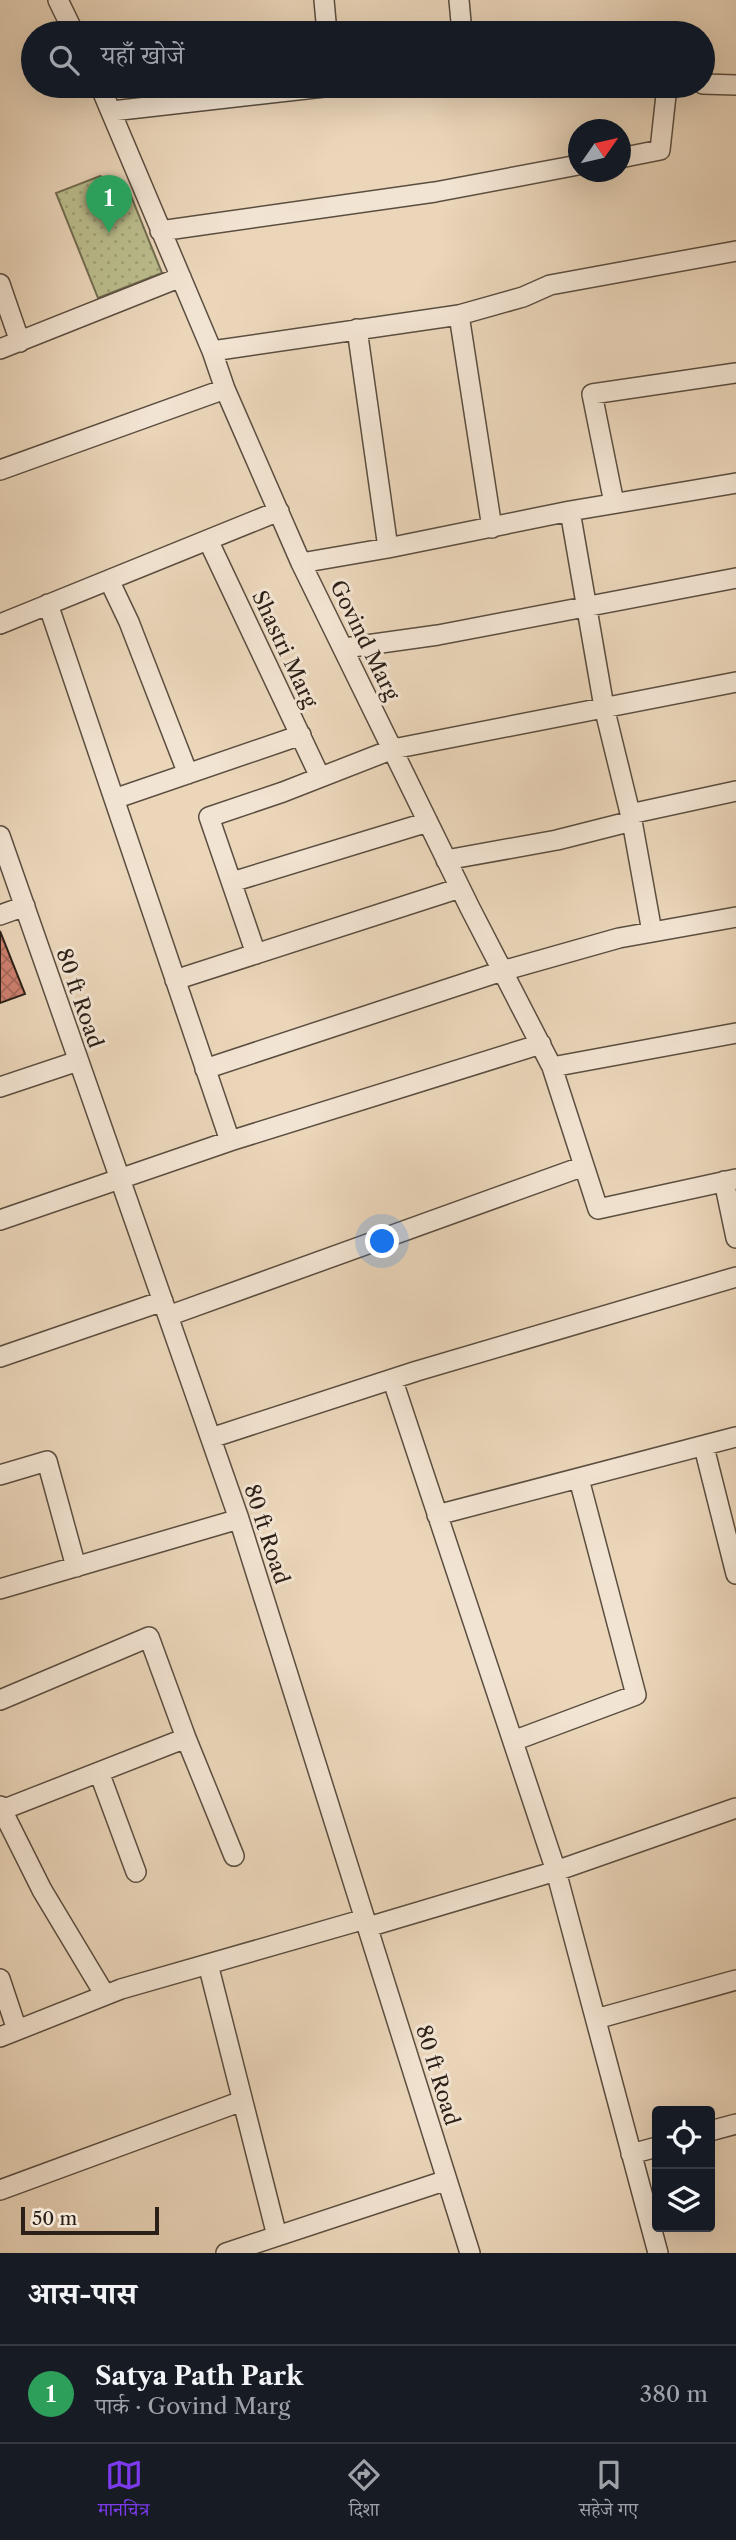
<!DOCTYPE html>
<html lang="hi">
<head>
<meta charset="utf-8">
<style>
	body { margin:0; font-family:"Libre Caslon Text","Noto Serif Devanagari",serif; background:#242831; color:#f1f3f6 }
	.controls { position:absolute; right:21px; bottom:21px; display:grid; overflow:hidden; border-radius:7px; box-shadow:0 7px 28px #0002 }
	.controls button { width:63px; height:63px; display:grid; place-items:center; padding:0; border:0; border-bottom:2px solid #363941; background:#171b24; color:#f1f3f6; font:35px sans-serif }
	.compass { position:absolute; left:568px; top:119px; width:63px; height:63px; border-radius:50%; background:#171b24; box-shadow:0 7px 28px #0002; rotate:56deg }
	.scale { position:absolute; left:21px; bottom:18px; width:138px; box-sizing:border-box; padding-left:7px; border:4px solid #2b2018; border-top:0; font-size:19px; line-height:24px; white-space:nowrap; color:#2b2018; -webkit-text-stroke:5px #f2e4d2; paint-order:stroke }
	.you { position:absolute; left:383px; top:1242px; width:24px; height:24px; margin:-18px; border:5px solid #fff; border-radius:50%; background:#1a73e8; box-shadow:0 0 0 10px #1a73e833 }
	.badge { display:grid; place-items:center; width:46px; height:46px; border-radius:50%; background:#7c3aed; color:#fff; font-size:23px; font-weight:700 }
	.pin { position:absolute; translate:-50% -58px; filter:drop-shadow(0 2px 4px #0008) }
	.pin::after { content:''; position:absolute; top:37px; width:24px; height:21px; background:inherit; clip-path:polygon(0 0,100% 0,50% 100%) }
	.list { margin:0; padding:0; list-style:none }
	h2 { display:flex; justify-content:space-between; align-items:center; height:91px; margin:0; padding:0 28px; font-size:30px }
	h2 small { font-size:23px; font-weight:400; color:#9ea1a6 }
	.list li { display:grid; grid-template-columns:46px 1fr auto; gap:21px; align-items:center; box-sizing:border-box; height:98px; padding:0 28px; border-top:2px solid #363941 }
	.list b { display:block; font-size:26px; white-space:nowrap }
	.list p { margin:0; font-size:23px; white-space:nowrap; color:#9ea1a6 }
	.list em { font-size:23px; font-style:normal; color:#9ea1a6 }
	.icon { flex:none; width:38px; height:38px; fill:none; stroke:currentColor; stroke-width:2; stroke-linecap:round; stroke-linejoin:round }
	.map { position:relative; flex:none; width:736px; height:2253px; overflow:hidden }
	.search { position:absolute; background:#171b24; box-shadow:0 7px 28px #0002; left:21px; right:21px; top:21px; height:77px; display:flex; align-items:center; gap:18px; box-sizing:border-box; padding:0 24px; border-radius:38px; color:#9ea1a6; font-size:26px }
	.sheet { height:189px; background:#171b24 }
	nav { display:flex; justify-content:space-around; align-items:center; box-sizing:border-box; height:98px; border-top:2px solid #363941; background:#171b24; font-size:19px; color:#9ea1a6 }
	nav a { display:grid; justify-items:center; gap:4px }
	nav .on { color:#7c3aed }
	.map>svg:first-child { display:block }
</style>
</head>
<body>
<div class="map">
<svg width="736" height="2253" viewBox="0 0 736 2253">
	<defs>
		<pattern id="park-dots" width="8" height="8" patternUnits="userSpaceOnUse" patternTransform="scale(1.75)"><rect width="8" height="8" fill="#bbbd8d"/><path d="M2 2h.1M6 6h.1" fill="none" stroke="#a1a279" stroke-width="1.8" stroke-linecap="round"/></pattern>
		<pattern id="building-cross-hatch" width="8" height="8" patternUnits="userSpaceOnUse" patternTransform="scale(1.75)"><rect width="8" height="8" fill="#ce8170"/><path d="M0 0l8 8M0 8l8-8" fill="none" stroke="#a7695b"/></pattern>
	</defs>
	<rect width="100%" height="100%" fill="#ebd6ba"/>
	<filter id="stains"><feTurbulence type="fractalNoise" baseFrequency=".00286" numOctaves="4"/><feColorMatrix values="0 0 0 0 .2 0 0 0 0 .09 0 0 0 0 .02 0 0 0 .5 -.17"/></filter>
	<radialGradient id="worn" r=".72"><stop offset=".6" stop-color="#630" stop-opacity="0"/><stop offset="1" stop-color="#630" stop-opacity=".3"/></radialGradient>
	<path fill="url(#park-dots)" stroke="#736e52" stroke-width="2" d="M 100,176 L 127,186 L 162,273 L 98,298 L 56,193 Z"/>
	<path fill="url(#building-cross-hatch)" stroke="#2b2018" stroke-width="2" d="M 0,931 L 25,994 L 0,1003 Z"/>
	<g fill="none" stroke-linecap="round" stroke-linejoin="round">
		<defs>
			<path id="minor" d="M 58,0 L 74,33
				M 324,0 L 327,33
				M 459,0 L 462,33
				M 703,84 L 736,85
				M 100,86 L 212,351 L 225,389 L 301,563 L 470,908 L 552,1067 L 598,1209 L 736,1179
				M 112,111 L 333,86
				M 620,158 L 660,150 L 667,86
				M 160,231 L 435,192 L 578,165
				M 0,284 L 20,342
				M 459,315 L 492,528
				M 357,329 L 388,548
				M 0,349 L 181,277
				M 212,351 L 459,315 L 523,297 L 550,285 L 736,251
				M 0,470 L 225,389
				M 614,503 L 592,394 L 736,373
				M 208,540 L 320,777
				M 301,563 L 388,548 L 570,511 L 736,483
				M 109,580 L 129,622 L 188,774
				M 48,604 L 230,1141
				M 0,624 L 279,511
				M 345,648 L 438,635 L 736,578
				M 114,799 L 301,735
				M 630,814 L 736,791
				M 632,821 L 652,932
				M 0,836 L 239,1519 L 470,2253
				M 446,860 L 557,840 L 632,821 L 604,707 L 570,511
				M 232,882 L 428,822
				M 0,915 L 25,906
				M 256,954 L 209,817 L 283,792 L 393,749 L 736,682
				M 175,980 L 460,888
				M 552,1067 L 736,1033
				M 205,1069 L 502,971 L 619,938 L 736,917
				M 0,1087 L 78,1061
				M 724,1181 L 736,1238
				M 0,1220 L 230,1141 L 541,1044
				M 168,1316 L 584,1166
				M 0,1357 L 163,1301
				M 393,1381 L 556,1871 L 658,2253
				M 211,1438 L 417,1371 L 736,1277
				M 704,1447 L 736,1574
				M 0,1475 L 47,1461 L 76,1567
				M 437,1515 L 736,1437
				M 0,1589 L 239,1519
				M 0,1700 L 149,1637 L 186,1738 L 234,1856
				M 513,1741 L 636,1695 L 579,1479
				M 99,1772 L 136,1872
				M 0,1806 L 42,1890 L 105,1995
				M 2,1810 L 186,1738
				M 368,1927 L 556,1871 L 736,1808
				M 208,1964 L 277,2236
				M 0,1979 L 17,2030
				M 596,2019 L 736,1980
				M 0,2037 L 121,1989 L 365,1919
				M 710,2131 L 736,2124
				M 631,2154 L 657,2147
				M 0,2190 L 242,2101
				M 226,2253 L 447,2180"/>
		</defs>
		<use href="#minor" stroke="#5b4e40" stroke-width="22"/>
		<use href="#minor" stroke="#f2e4d2" stroke-width="19"/>
	</g>
	<g text-anchor="middle" dominant-baseline="central" stroke-width="6" stroke-linejoin="round" paint-order="stroke">
		<g font-size="21" fill="#2b2018" stroke="#f2e4d2">
			<text transform="translate(365 640) rotate(64)">Govind Marg</text>
			<text transform="translate(285 649) rotate(65)">Shastri Marg</text>
			<text transform="translate(80 998) rotate(71)">80 ft Road</text>
			<text transform="translate(267 1534) rotate(72)">80 ft Road</text>
			<text transform="translate(438 2075) rotate(73)">80 ft Road</text>
		</g>
	</g>
	<rect width="100%" height="100%" filter="url(#stains)"/>
	<rect width="100%" height="100%" fill="url(#worn)"/>
</svg>
<div class="controls">
<button><svg class="icon" aria-label="locate" viewBox="0 0 24 24"><circle cx="12" cy="12" r="6"/><path d="M12 2v4M12 18v4M2 12h4M18 12h4"/></svg></button>
<button><svg class="icon" aria-label="layers" viewBox="0 0 24 24"><path d="M12 4l9 5-9 5-9-5zM3 14l9 5 9-5"/></svg></button>
</div>
<svg class="compass" viewBox="-18 -18 36 36"><path d="M0-13l5 13h-10z" fill="#e53935"/><path d="M0 13l5-13h-10z" fill="#9ea1a6"/></svg>
<div class="scale">50 m</div>
<div class="you"></div>
<div class="pin badge" style="left:109px;top:233px;background:#2e9e5b">1</div>
<div class="search"><svg class="icon" aria-label="search" viewBox="0 0 24 24"><circle cx="10" cy="10" r="6"/><path d="M15 15l6 6"/></svg>यहाँ खोजें</div>
</div>
<section class="sheet">
<h2>आस-पास<small></small></h2>
<ul class="list">
<li><span class="badge" style="background:#2e9e5b">1</span><div><b>Satya Path Park</b><p>पार्क · Govind Marg</p></div><em>380 m</em></li>
</ul>
</section>
<nav>
<a class="on"><svg class="icon" aria-label="map" viewBox="0 0 24 24"><path d="M3 6l6-2 6 2 6-2v14l-6 2-6-2-6 2zM9 4v14M15 6v14"/></svg>मानचित्र</a>
<a><svg class="icon" aria-label="directions" viewBox="0 0 24 24"><path d="M12 3l9 9-9 9-9-9zM9 14v-3h6M13 9l2 2-2 2"/></svg>दिशा</a>
<a><svg class="icon" aria-label="saved" viewBox="0 0 24 24"><path d="M7 4h10v16l-5-4-5 4z"/></svg>सहेजे गए</a>
</nav>
</body>
</html>
